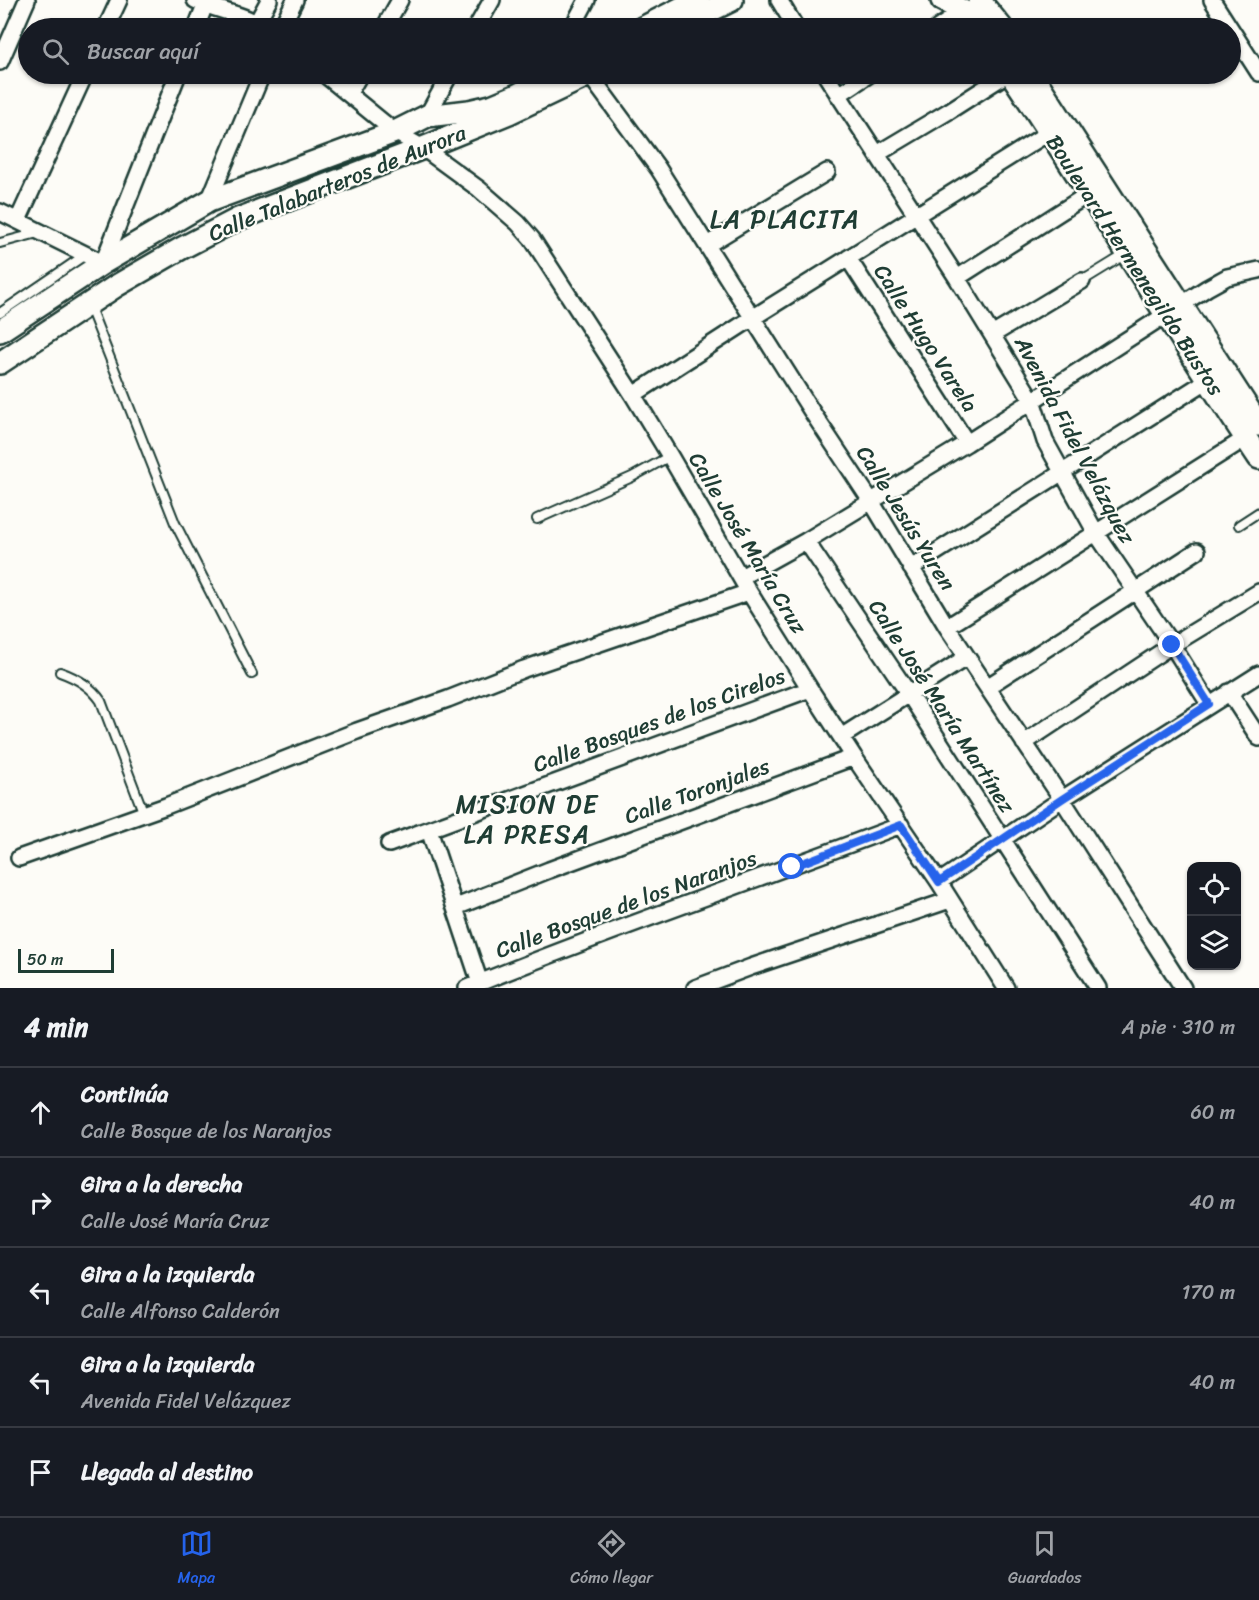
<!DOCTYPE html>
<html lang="es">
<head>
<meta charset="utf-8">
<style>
	body { margin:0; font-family:Sriracha,sans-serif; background:#242831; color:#f1f3f6 }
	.controls { position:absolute; right:18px; bottom:18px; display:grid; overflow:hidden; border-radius:12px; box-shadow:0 2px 4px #0004 }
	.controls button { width:54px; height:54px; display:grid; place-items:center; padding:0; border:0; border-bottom:2px solid #363941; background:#171b24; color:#f1f3f6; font:30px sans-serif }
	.scale { position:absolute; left:18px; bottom:15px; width:96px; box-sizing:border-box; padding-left:6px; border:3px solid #1f3d34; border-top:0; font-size:16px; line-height:21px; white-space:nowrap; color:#1f3d34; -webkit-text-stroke:4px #fdfcf7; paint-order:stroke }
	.stop { position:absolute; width:18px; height:18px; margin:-14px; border:4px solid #2563eb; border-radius:50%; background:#fff }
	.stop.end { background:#2563eb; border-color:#fff; box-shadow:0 2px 6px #0008 }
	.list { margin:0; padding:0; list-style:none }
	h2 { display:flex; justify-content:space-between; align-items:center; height:78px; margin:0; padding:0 24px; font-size:26px }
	h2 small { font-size:20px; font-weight:400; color:#9ea1a6 }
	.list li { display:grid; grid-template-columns:39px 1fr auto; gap:18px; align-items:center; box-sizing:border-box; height:90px; padding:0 24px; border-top:2px solid #363941 }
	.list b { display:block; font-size:22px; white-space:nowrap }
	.list p { margin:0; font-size:20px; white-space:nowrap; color:#9ea1a6 }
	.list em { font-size:20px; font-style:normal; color:#9ea1a6 }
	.icon { flex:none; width:33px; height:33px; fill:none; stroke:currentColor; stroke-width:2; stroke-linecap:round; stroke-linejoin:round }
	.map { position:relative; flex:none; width:1259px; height:988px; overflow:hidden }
	.search { position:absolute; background:#171b24; box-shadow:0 2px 4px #0004; left:18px; right:18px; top:18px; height:66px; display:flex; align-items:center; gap:15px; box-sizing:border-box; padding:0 21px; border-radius:33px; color:#9ea1a6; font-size:22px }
	.sheet { height:528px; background:#171b24 }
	nav { display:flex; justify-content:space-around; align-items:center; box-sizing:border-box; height:84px; border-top:2px solid #363941; background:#171b24; font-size:16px; color:#9ea1a6 }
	nav a { display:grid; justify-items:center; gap:3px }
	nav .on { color:#2563eb }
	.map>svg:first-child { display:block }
</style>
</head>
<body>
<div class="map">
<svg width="1259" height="988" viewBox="0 0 1259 988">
	<rect width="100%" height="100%" fill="#fdfcf7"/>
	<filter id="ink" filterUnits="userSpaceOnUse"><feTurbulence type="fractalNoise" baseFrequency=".0167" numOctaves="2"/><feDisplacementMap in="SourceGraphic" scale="12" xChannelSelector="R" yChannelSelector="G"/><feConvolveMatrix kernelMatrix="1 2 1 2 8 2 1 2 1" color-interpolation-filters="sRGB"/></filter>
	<g filter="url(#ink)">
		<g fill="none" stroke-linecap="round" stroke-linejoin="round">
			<defs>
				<path id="lane" d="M 0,243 L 38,233
					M 1082,281 L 1126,254
					M 89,305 L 175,523 L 252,674
					M 0,313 L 85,255
					M 537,519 L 632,477 L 670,456
					M 1239,525 L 1259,512
					M 60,672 C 77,678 91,686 101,701 L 144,814"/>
				<path id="street" d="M 195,0 C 217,11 245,14 265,28
					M 779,0 L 796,28
					M 1212,0 L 1259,73
					M 257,22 L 269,0
					M 106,28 L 119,0
					M 196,28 L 205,5
					M 281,28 L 295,0
					M 384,28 L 400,0
					M 476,28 L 492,0
					M 572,28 L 587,0
					M 938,28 L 963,11
					M 0,62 L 27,0
					M 324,74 L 395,132 L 423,148 L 479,189 L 518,223 L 532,239 L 633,395 L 670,456 L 749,592 L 810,689 L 854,757 L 939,882 L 1006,988
					M 589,74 L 658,168 L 814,415 L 871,501 L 947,627 L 1062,799 L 1183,988
					M 825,74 L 957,278 L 1032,400 L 1045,441 L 1096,533 L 1172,645 L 1209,704
					M 349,93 L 360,74
					M 838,95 L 870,74
					M 427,116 L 450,74
					M 877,154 L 949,111 L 1007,74
					M 209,201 L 262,74
					M 0,212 L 103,263
					M 18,220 L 85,74
					M 707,245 L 827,172
					M 848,258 L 967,443
					M 103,263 L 178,74
					M 957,278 L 1090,193
					M 992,335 L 1082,281
					M 633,395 L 754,317 L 1056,128
					M 806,541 L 909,694 L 1098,988
					M 911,568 L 1208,380
					M 741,577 L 806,541 L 967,443 L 1207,288 L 1227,277 L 1259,270
					M 947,627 L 1246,438
					M 987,687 L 1197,551
					M 1229,692 L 1259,738
					M 841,737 L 967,657
					M 1024,743 L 1172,645 L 1259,592
					M 429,830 L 480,983
					M 389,844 L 810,689
					M 19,858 L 166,806 L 357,731 L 448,699 L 524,669 L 749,592
					M 939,882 L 1062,799 L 1259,674
					M 456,907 L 549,870 L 854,757
					M 467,988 C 610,929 757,880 901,825
					M 695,988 L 751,967 L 950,900"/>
				<path id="secondary" d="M 942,0 L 963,11 L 980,28
					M 979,0 L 1002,28
					M 642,28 L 697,0
					M 675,28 L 732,0
					M 1011,74 C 1096,200 1174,331 1259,458
					M 1032,74 L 1259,425
					M 0,331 L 103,263 L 209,201 L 395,132 L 427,116 L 469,111 L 491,106 L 515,96 L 557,74
					M 0,363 L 116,286 L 182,248 L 238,219 L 423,148 L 509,113 L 591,74"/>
			</defs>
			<use href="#lane" stroke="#1f3d34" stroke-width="12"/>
			<use href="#street" stroke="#1f3d34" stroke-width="20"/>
			<use href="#secondary" stroke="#1f3d34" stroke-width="26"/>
			<use href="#lane" stroke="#fdfcf7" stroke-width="8"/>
			<use href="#street" stroke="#fdfcf7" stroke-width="15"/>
			<use href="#secondary" stroke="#fdfcf7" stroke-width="21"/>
		</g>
	</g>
	<g fill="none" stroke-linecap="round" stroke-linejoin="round" filter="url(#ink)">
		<path stroke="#2563eb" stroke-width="8" d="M 792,867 L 901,825 L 939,882 L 1062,799 L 1209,704 L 1172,645"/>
	</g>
	<g text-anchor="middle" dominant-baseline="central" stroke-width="4.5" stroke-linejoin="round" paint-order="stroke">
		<g font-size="22" fill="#1f3d34" stroke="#fdfcf7">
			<text transform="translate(337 183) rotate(-22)">Calle Talabarteros de Aurora</text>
			<text transform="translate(1135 265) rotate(57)">Boulevard Hermenegildo Bustos</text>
			<text transform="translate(926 338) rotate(57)">Calle Hugo Varela</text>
			<text transform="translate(1075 440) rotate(62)">Avenida Fidel Velázquez</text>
			<text transform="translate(906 518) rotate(58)">Calle Jesús Yuren</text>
			<text transform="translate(748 543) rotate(59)">Calle José María Cruz</text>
			<text transform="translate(942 706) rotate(57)">Calle José María Martínez</text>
			<text transform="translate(659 720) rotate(-20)">Calle Bosques de los Cirelos</text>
			<text transform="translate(697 791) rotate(-20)">Calle Toronjales</text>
			<text transform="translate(626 904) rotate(-20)">Calle Bosque de los Naranjos</text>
		</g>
		<g font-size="26" letter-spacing="1.5" fill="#1f3d34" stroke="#fdfcf7">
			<text x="785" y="219">LA PLACITA</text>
			<text x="527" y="804">MISION DE<tspan x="527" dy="30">LA PRESA</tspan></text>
		</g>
	</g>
</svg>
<div class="controls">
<button><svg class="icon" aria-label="locate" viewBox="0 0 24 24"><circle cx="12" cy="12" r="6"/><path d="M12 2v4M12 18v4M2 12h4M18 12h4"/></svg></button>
<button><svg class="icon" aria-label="layers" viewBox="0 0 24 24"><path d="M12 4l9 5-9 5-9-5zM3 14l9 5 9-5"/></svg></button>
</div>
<div class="scale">50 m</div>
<div class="stop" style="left:792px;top:867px"></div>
<div class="stop end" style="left:1172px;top:645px"></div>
<div class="search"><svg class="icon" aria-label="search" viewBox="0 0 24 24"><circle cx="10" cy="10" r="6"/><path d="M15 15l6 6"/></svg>Buscar aquí</div>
</div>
<section class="sheet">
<h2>4 min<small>A pie · 310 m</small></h2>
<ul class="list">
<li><svg class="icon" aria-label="ahead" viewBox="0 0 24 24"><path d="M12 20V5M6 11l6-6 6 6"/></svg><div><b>Continúa</b><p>Calle Bosque de los Naranjos</p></div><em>60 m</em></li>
<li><svg class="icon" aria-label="right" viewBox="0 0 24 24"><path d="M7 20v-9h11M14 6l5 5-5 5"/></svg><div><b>Gira a la derecha</b><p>Calle José María Cruz</p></div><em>40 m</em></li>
<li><svg class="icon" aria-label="left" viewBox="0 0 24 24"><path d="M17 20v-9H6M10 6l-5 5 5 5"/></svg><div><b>Gira a la izquierda</b><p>Calle Alfonso Calderón</p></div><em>170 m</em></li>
<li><svg class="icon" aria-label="left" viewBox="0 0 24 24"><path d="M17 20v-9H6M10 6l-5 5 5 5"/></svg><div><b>Gira a la izquierda</b><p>Avenida Fidel Velázquez</p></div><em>40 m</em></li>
<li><svg class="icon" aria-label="arrive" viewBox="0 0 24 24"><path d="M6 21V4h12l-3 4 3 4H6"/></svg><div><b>Llegada al destino</b></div></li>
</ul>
</section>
<nav>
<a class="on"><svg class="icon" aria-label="map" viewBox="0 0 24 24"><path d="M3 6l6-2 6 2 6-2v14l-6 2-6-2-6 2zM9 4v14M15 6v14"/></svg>Mapa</a>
<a><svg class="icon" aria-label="directions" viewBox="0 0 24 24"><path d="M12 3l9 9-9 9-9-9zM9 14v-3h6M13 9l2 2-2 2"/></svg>Cómo llegar</a>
<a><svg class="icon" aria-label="saved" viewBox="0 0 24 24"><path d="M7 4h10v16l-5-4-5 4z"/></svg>Guardados</a>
</nav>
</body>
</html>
